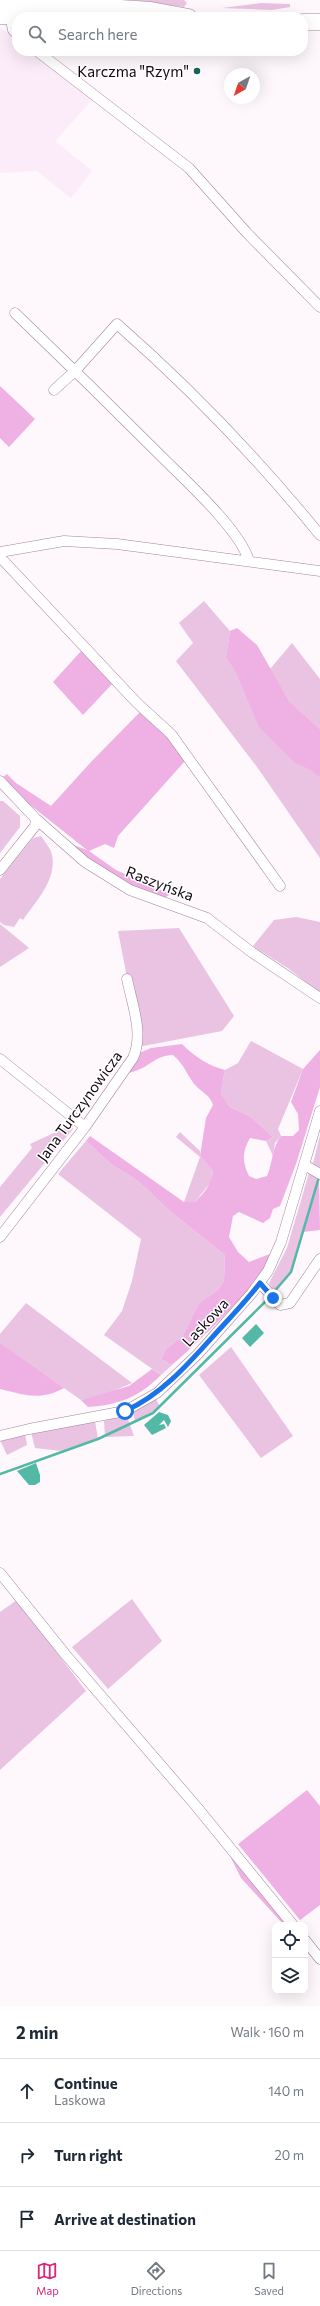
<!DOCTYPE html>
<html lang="en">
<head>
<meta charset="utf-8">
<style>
	body { margin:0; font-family:Commissioner,sans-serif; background:#f6f6f7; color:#1f2937 }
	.controls { position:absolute; right:12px; bottom:12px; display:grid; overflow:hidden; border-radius:8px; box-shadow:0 4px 16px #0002 }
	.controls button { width:36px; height:36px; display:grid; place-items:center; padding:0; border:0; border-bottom:1px solid #e0e1e3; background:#fff; color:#1f2937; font:20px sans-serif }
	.compass { position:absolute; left:224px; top:68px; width:36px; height:36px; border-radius:50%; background:#fff; box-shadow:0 4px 16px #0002; rotate:220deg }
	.stop { position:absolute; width:12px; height:12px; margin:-9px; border:3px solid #1a73e8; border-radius:50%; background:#fff }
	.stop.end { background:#1a73e8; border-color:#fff; box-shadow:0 1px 4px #0008 }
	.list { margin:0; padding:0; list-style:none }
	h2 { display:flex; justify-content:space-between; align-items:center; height:52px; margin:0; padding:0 16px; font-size:17px }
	h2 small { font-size:13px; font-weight:400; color:#747a83 }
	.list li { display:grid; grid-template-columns:26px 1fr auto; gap:12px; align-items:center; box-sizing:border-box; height:64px; padding:0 16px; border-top:1px solid #e0e1e3 }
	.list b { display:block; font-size:15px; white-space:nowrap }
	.list p { margin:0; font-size:13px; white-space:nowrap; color:#747a83 }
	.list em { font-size:13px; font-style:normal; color:#747a83 }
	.icon { flex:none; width:22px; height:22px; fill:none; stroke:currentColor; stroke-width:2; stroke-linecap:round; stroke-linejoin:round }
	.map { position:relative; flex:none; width:320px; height:2006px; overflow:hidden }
	.search { position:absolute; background:#fff; box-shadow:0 4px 16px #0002; left:12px; right:12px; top:12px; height:44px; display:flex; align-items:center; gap:10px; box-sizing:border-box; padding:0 14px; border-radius:16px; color:#747a83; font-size:15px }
	.sheet { height:244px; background:#fff }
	nav { display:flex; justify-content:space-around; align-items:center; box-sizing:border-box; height:56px; border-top:1px solid #e0e1e3; background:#fff; font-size:11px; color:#747a83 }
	nav a { display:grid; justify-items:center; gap:2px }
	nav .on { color:#db2777 }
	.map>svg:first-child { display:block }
</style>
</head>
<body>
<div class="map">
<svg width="320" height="2006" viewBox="0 0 320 2006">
	<rect width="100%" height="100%" fill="#fef7fc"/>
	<path fill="#fcecf9" d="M 0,28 L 17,39 L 17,51 L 33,51 L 94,98 L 55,141 L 92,171 L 71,198 L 37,171 L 0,173 Z"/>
	<path fill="#eac2e2" d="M 131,0 L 184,0 L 187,3 L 184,7 Z
		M 261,3 L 290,4 L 290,7 L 272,10 L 222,8 Z
		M 204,601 L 230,631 L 226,657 L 320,778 L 320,858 L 257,767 L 176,661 L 193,643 L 179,623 Z
		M 292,643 L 320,679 L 320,729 L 289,701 L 270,669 Z
		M 0,801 L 3,801 L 20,816 L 20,827 L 0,853 Z
		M 41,836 C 45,842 51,849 52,855 C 57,880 36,901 23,920 L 20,918 L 14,927 L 4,925 L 0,922 L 0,879 L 33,838 Z
		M 296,917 L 320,922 L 320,993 L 289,969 L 253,946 L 274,920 Z
		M 0,924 L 29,948 L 0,967 Z
		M 179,928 L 234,1016 L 222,1031 L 138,1047 L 136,1024 L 118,931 Z
		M 251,1041 L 303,1069 L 278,1129 L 281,1136 L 275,1143 L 273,1156 L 266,1141 L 273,1137 L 251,1117 L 230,1107 L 221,1093 L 225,1070 L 238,1063 Z
		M 71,1125 L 73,1129 L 0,1217 L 0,1187 L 32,1148 L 30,1144 Z
		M 180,1132 L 200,1151 L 200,1156 L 213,1171 L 211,1182 L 195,1202 L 184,1202 L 200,1157 L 176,1137 Z
		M 320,1135 L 320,1170 L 313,1164 Z
		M 86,1141 L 111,1164 L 138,1181 L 171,1212 L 225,1255 L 224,1281 L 218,1290 L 199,1303 L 182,1337 L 166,1349 L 161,1359 L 172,1365 L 161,1375 L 104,1335 L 122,1311 L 132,1281 L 141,1239 L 58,1174 Z
		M 309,1173 L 319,1177 L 291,1272 L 275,1292 L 269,1283 L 287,1248 Z
		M 26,1303 L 132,1383 L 108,1393 L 81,1400 L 0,1343 L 0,1334 Z
		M 231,1347 L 293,1436 L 261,1458 L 199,1375 Z
		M 156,1399 L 160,1407 L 135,1422 L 133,1412 Z
		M 126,1414 L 134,1436 L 105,1437 L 104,1421 Z
		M 95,1421 L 98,1439 L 62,1451 L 35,1448 L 31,1432 Z
		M 25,1434 L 27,1445 L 7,1455 L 0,1440 Z
		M 132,1599 L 162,1641 L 108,1689 L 72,1647 Z
		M 17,1600 L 86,1691 L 0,1770 L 0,1612 Z"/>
	<path fill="#efb0e3" d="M 0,386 L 35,419 L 9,447 L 0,438 Z
		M 237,628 L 257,645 L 289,701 L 320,729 L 320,778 L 313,771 L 294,762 L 259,727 L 236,672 L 226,657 L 230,631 Z
		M 82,650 L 113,683 L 83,715 L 53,682 Z
		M 141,711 L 161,728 L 185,761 L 118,836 L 114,848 L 105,844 L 89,851 L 116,870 L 170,894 L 165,898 L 126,885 L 68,843 L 87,850 L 24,800 L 3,777 L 7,774 L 16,783 L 51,806 L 91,762 Z
		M 182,1044 C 195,1057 207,1065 225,1070 L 221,1093 L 230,1107 L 251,1117 L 273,1137 L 266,1141 L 250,1138 C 242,1152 242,1162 249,1176 L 256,1179 L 267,1176 C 273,1162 272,1147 281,1136 L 293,1136 L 299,1130 L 298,1114 L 291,1102 L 303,1069 L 320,1050 L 320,1087 L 296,1164 L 280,1206 L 273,1209 L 270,1218 L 263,1223 L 239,1212 L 233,1216 L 229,1237 L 238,1252 L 249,1262 L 270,1254 C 270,1275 192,1348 172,1365 L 161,1359 L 166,1349 L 182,1337 L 199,1303 L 218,1290 L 224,1281 L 225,1255 L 171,1212 L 138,1181 L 111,1164 L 86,1141 L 90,1136 L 184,1202 L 195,1202 C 205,1192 211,1185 213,1171 L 200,1156 L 206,1118 L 213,1105 C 210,1095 204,1094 197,1087 C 187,1077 186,1066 173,1055 C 153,1055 148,1071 126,1073 L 139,1053 L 151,1048 Z
		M 319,1177 L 320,1230 L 303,1232 Z
		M 0,1343 L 9,1349 L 64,1388 C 41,1401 25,1395 0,1389 Z
		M 152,1369 L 161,1375 C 139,1397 119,1405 88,1407 L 81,1400 L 129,1386 Z
		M 307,1790 L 320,1806 L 320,1905 L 300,1920 L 238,1844 Z
		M 230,1856 L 289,1925 L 284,1925 L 241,1878 Z"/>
	<path fill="#53b9a6" d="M 256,1324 L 264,1333 L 250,1347 L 242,1338 Z
		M 159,1412 L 168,1415 L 171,1421 L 168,1427 L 164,1420 L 159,1425 L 164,1424 L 166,1428 L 152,1435 L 144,1425 Z
		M 36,1463 L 40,1475 L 40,1482 L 35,1485 L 29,1485 L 17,1471 Z"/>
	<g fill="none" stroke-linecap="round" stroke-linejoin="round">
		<path stroke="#53b9a6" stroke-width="2.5" d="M 273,1293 L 291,1272 L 319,1177
			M 0,1474 L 98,1439 L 153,1413 L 270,1297"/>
		<defs>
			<path id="minor" d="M 10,16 L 13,30 L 17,34
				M 37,51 L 189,168 L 247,233 L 320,307
				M 15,313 C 65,361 115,410 164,459 C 188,483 240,530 249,561
				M 54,390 L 75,371 L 117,324 C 190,388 259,460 320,535
				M 0,552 L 64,541 L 117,544 L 320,571
				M 0,557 L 137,703 L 171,734 L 280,886
				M 0,781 L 36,819 L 85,862 L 130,890 L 207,918 L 250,951 L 320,998
				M 0,870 L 35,826 L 36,819
				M 0,1059 L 85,1127
				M 304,1167 L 308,1167 L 320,1174
				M 0,1237 L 85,1127 L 133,1058 C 144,1034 132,1004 127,979
				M 260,1283 L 280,1305 L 290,1303 L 320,1259
				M 0,1436 L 29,1429 L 125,1411 L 157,1393 L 198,1354 L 252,1293 L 268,1271 L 281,1242 L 320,1111
				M 0,1573 L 65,1654 L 196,1806 L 293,1925
				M 305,1940 L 320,1959"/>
			<path id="primary" d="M 0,0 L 151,10 L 189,17
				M 0,16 L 51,17
				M 303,22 L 320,22"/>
		</defs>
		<use href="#minor" stroke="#a2859c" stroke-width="11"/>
		<use href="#primary" stroke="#a2859c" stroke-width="17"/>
		<use href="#minor" stroke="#fff" stroke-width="10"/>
		<use href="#primary" stroke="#fff" stroke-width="16"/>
	</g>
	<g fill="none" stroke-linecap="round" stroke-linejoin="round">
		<path stroke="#1a73e8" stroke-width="5" d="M 125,1411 C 162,1395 190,1362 217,1332 C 232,1316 247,1300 260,1283 L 273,1298"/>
	</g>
	<circle fill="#1b6358" stroke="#fff" stroke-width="1.5" cx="197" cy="71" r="4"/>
	<g text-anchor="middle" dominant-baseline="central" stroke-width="3" stroke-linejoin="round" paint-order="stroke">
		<g font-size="15" fill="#110810" stroke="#fff" text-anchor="end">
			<text x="189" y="71">Karczma "Rzym"</text>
		</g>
		<g font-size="15" fill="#110810" stroke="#fff">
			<text transform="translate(160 883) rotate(21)">Raszyńska</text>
			<text transform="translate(79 1106) rotate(-54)">Jana Turczynowicza</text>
			<text transform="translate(205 1322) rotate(-47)">Laskowa</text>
		</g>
	</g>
</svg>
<div class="controls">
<button><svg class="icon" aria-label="locate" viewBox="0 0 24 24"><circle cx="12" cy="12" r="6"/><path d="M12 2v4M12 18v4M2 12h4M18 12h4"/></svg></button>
<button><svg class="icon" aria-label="layers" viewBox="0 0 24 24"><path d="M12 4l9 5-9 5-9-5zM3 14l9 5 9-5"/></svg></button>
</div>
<svg class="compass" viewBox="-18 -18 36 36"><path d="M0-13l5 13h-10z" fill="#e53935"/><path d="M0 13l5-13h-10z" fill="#747a83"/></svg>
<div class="stop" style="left:125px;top:1411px"></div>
<div class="stop end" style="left:273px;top:1298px"></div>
<div class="search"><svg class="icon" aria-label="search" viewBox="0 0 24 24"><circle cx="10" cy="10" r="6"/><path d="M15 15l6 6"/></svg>Search here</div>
</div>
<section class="sheet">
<h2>2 min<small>Walk · 160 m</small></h2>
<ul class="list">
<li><svg class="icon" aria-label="ahead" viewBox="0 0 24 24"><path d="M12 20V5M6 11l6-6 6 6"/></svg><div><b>Continue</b><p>Laskowa</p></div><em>140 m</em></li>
<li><svg class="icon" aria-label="right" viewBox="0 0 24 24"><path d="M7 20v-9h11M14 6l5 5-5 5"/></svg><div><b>Turn right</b></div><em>20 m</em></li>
<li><svg class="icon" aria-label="arrive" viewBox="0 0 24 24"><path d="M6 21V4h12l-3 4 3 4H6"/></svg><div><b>Arrive at destination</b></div></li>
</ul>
</section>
<nav>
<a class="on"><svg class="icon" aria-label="map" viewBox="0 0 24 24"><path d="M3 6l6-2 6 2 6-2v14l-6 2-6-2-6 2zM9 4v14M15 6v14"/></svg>Map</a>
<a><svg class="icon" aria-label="directions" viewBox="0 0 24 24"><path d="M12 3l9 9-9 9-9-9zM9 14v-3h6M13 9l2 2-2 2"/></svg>Directions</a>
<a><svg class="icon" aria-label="saved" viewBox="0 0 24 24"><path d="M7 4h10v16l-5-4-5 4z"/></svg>Saved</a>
</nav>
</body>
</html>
